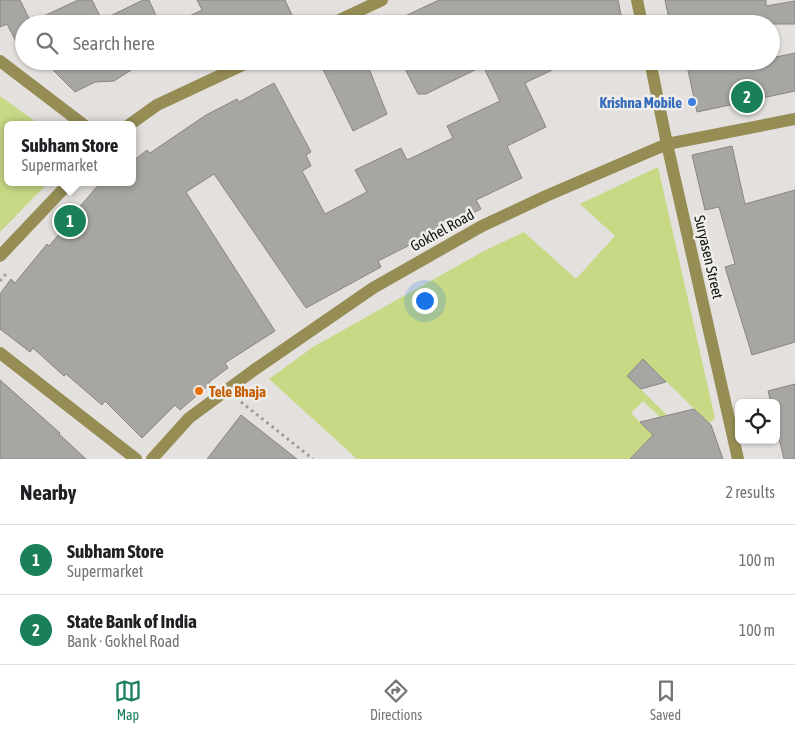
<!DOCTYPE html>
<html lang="en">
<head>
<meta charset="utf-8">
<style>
	body { margin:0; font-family:"Asap Condensed",sans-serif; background:#f2f2f2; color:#202124 }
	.controls { position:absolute; right:15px; bottom:15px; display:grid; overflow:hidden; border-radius:8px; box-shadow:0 1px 4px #0004 }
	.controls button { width:45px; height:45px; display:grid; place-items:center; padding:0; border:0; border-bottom:1px solid #e0e0e0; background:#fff; color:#202124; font:25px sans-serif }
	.you { position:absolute; left:424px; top:300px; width:18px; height:18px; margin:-12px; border:4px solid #fff; border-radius:50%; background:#1a73e8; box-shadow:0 0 0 8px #1a73e833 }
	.badge { display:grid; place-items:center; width:32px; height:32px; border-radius:50%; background:#1a8059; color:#fff; font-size:16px; font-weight:700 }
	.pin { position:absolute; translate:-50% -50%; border:2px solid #fff; box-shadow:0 1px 5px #0006 }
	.popup { position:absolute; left:4px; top:121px; width:132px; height:65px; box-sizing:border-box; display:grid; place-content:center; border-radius:8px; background:#fff; filter:drop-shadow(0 1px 4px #0005); font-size:16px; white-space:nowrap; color:#757577 }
	.popup b { font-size:19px; color:#202124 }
	.popup::after { content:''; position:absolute; left:50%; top:100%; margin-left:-10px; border:10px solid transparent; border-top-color:#fff }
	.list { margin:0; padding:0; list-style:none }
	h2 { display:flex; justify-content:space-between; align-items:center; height:65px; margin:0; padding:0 20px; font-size:21px }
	h2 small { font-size:16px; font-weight:400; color:#757577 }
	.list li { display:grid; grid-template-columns:32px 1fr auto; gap:15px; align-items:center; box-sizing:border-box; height:70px; padding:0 20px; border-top:1px solid #e0e0e0 }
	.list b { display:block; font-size:19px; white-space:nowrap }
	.list p { margin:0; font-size:16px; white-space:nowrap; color:#757577 }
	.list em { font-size:16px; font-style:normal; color:#757577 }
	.icon { flex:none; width:28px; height:28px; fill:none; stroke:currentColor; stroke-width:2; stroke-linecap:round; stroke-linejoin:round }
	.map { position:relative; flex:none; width:795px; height:459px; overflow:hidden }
	.search { position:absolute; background:#fff; box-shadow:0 1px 4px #0004; left:15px; right:15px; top:15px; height:55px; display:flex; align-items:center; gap:12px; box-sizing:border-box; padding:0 18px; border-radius:28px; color:#757577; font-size:19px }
	.sheet { height:205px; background:#fff }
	nav { display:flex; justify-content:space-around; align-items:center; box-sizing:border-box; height:70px; border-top:1px solid #e0e0e0; background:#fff; font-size:14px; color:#757577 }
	nav a { display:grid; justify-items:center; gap:2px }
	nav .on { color:#1a8059 }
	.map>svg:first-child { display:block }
</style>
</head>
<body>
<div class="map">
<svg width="795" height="459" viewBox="0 0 795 459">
	<rect width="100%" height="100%" fill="#e3e0dd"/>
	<path fill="#c7d985" d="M 0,96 L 40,125 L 8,125 L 8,182 L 49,182 L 0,232 Z
		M 658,167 L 715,418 L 709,423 L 643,359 L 627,376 L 670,418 L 665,422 L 643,401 L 631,413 L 653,435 L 630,459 L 357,459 L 269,379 L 313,347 L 484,251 L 524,232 L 576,279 L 615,236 L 580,204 Z"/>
	<path fill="#a8a6a3" stroke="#888683" d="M 0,0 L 20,0 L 31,22 L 78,0 L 92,0 L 102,20 L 143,0 L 149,0 L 160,24 L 24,24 L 24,57 L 7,24 L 0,27 Z
		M 197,0 L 285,0 L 292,15 L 272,24 L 173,24 L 202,10 Z
		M 439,0 L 618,0 L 623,24 L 388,24 Z
		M 665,0 L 766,0 L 766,6 L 795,1 L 795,24 L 670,24 Z
		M 795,53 L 795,91 L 697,112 L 686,61 L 771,61 L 771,58 Z
		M 44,61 L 145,61 L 114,81 L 95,82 L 75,92 Z
		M 319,61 L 366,61 L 387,114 L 353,131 Z
		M 401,61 L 571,61 L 525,83 L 546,127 L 507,146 L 522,178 L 476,200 L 481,209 L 378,261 L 381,267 L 306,308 L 214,174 L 186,192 L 275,331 L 225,363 L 228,368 L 209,382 L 210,384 L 180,410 L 175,405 L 142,438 L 105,401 L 102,405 L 66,374 L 64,376 L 33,348 L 30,352 L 0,329 L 0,294 L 11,279 L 15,283 L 47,244 L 49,246 L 78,212 L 77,210 L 101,182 L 132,182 L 132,162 L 147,150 L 150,153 L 206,115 L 237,99 L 239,102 L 274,83 L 311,152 L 306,155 L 311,166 L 302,171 L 325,214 L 367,192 L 355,170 L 401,148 L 407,160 L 453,138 L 447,126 L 500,101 L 483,66 L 426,94 L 418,94 Z
		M 732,146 L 745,204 L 795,190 L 795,342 L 752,355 L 725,267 L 735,264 L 719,207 L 705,210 L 692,155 Z
		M 643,359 L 666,382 L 641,389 L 627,376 Z
		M 0,380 L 60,433 L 59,434 L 86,459 L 0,459 Z
		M 795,384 L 795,459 L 784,459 L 776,426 L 776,403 L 771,403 L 768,391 Z
		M 694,409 L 711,425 L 723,459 L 630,459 L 653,435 L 640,422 Z
		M 241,415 L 297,459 L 207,459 Z"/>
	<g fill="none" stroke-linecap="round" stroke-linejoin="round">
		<path stroke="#9c9a97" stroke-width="3" stroke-dasharray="2.5 4" stroke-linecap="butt" d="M 0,281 L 6,274
			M 241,402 L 313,459"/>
		<path stroke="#958d54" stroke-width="12" d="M 637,0 L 642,24
			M 331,24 L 382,0
			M 0,61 L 84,125
			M 650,61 L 667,144 L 738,459
			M 129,125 L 157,105 L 251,61
			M 0,256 L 70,182
			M 0,353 L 136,459
			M 152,459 L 189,418 L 254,370 L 373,288 L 482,226 L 546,196 L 667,144 L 795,119"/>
	</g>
	<circle fill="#3f7fe0" stroke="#f0eeea" stroke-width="2" cx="692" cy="102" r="5"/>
	<circle fill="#e8710a" stroke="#f0eeea" stroke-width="2" cx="199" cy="391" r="5"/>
	<g text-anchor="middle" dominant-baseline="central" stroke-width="5" stroke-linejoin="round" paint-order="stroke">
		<g font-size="15" font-weight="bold" fill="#366cbe" stroke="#f0eeea" text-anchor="end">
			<text x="682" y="102">Krishna Mobile</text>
		</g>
		<g font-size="15" fill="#151513" stroke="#f0eeea">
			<text transform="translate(442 230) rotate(-29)">Gokhel Road</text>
			<text transform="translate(709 257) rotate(77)">Suryasen Street</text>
		</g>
		<g font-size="15" font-weight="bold" fill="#c56008" stroke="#f0eeea" text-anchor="start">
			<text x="209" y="391">Tele Bhaja</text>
		</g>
	</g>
</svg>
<div class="controls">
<button><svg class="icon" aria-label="locate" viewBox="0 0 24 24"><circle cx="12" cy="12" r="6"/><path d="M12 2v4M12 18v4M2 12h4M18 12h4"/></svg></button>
</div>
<div class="you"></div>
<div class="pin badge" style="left:70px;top:221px">1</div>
<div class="popup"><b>Subham Store</b>Supermarket</div>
<div class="pin badge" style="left:747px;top:97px">2</div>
<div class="search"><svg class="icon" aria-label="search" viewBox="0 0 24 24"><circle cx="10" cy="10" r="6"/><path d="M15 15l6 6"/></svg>Search here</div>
</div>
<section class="sheet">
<h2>Nearby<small>2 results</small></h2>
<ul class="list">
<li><span class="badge">1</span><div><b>Subham Store</b><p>Supermarket</p></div><em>100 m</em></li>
<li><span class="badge">2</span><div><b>State Bank of India</b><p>Bank · Gokhel Road</p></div><em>100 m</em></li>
</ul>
</section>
<nav>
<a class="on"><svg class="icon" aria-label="map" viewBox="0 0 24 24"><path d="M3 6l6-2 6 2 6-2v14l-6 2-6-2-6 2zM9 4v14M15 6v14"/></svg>Map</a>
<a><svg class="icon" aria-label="directions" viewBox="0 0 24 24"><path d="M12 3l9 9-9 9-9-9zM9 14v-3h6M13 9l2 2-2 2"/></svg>Directions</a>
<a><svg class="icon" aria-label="saved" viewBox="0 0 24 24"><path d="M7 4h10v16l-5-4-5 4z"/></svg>Saved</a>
</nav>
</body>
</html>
